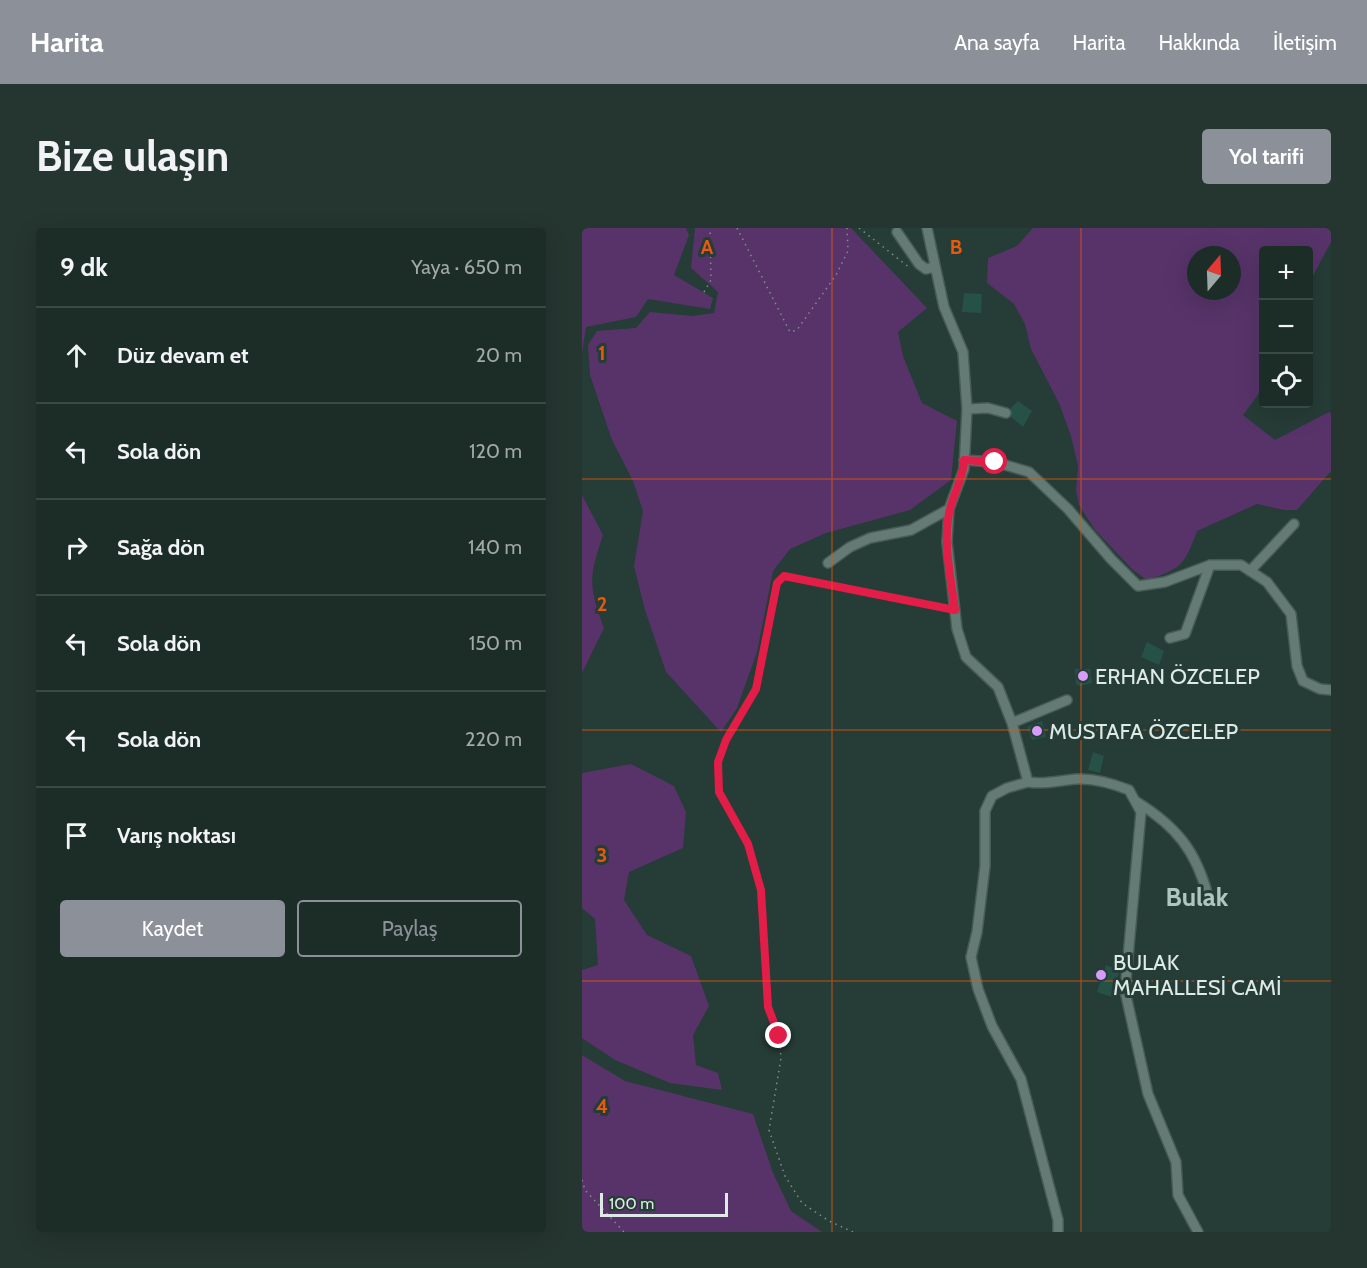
<!DOCTYPE html>
<html lang="tr">
<head>
<meta charset="utf-8">
<style>
	body { margin:0; font-family:Cabin,sans-serif; background:#253530; color:#f1f3f6 }
	.controls { position:absolute; right:18px; top:18px; display:grid; overflow:hidden; border-radius:6px; box-shadow:0 6px 24px #0002 }
	.controls button { width:54px; height:54px; display:grid; place-items:center; padding:0; border:0; border-bottom:2px solid #3a4945; background:#1c2d28; color:#f1f3f6; font:30px sans-serif }
	.compass { position:absolute; left:605px; top:18px; width:54px; height:54px; border-radius:50%; background:#1c2d28; box-shadow:0 6px 24px #0002; rotate:19deg }
	.scale { position:absolute; left:18px; bottom:15px; width:128px; box-sizing:border-box; padding-left:6px; border:3px solid #ddeae6; border-top:0; font-size:16px; line-height:21px; white-space:nowrap; color:#ddeae6; -webkit-text-stroke:4px #263c36; paint-order:stroke }
	.stop { position:absolute; width:18px; height:18px; margin:-14px; border:4px solid #e11d48; border-radius:50%; background:#fff }
	.stop.end { background:#e11d48; border-color:#fff; box-shadow:0 2px 6px #0008 }
	.list { margin:0; padding:0; list-style:none }
	h2 { display:flex; justify-content:space-between; align-items:center; height:78px; margin:0; padding:0 24px; font-size:26px }
	h2 small { font-size:20px; font-weight:400; color:#a0a8a8 }
	.list li { display:grid; grid-template-columns:39px 1fr auto; gap:18px; align-items:center; box-sizing:border-box; height:96px; padding:0 24px; border-top:2px solid #3a4945 }
	.list b { display:block; font-size:22px; white-space:nowrap }
	.list em { font-size:20px; font-style:normal; color:#a0a8a8 }
	.actions { display:flex; gap:12px; padding:18px 24px }
	.actions a { flex:1; padding:14px 0; border:2px solid #8c9099; border-radius:6px; text-align:center; font-size:21px; color:#8c9099 }
	.actions .main { background:#8c9099; color:#fff }
	.icon { flex:none; width:33px; height:33px; fill:none; stroke:currentColor; stroke-width:2; stroke-linecap:round; stroke-linejoin:round }
	.map { position:relative; flex:none; width:749px; height:1004px; overflow:hidden; border-radius:6px }
	header { display:flex; align-items:center; gap:36px; box-sizing:border-box; height:84px; padding:0 30px; background:#8c9099; color:#fff }
	header strong { font-size:28px }
	nav { display:flex; gap:33px; margin-inline-start:auto; font-size:21px }
	.intro { display:flex; align-items:center; justify-content:space-between; box-sizing:border-box; height:144px; padding:0 36px }
	h1 { margin:0; font-size:42px }
	.button { padding:15px 27px; border-radius:6px; background:#8c9099; color:#fff; font-size:21px; font-weight:700 }
	main { display:flex; gap:36px; padding:0 36px }
	aside { flex:1; background:#1c2d28; border-radius:6px; box-shadow:0 6px 24px #0002 }
	.map>svg:first-child { display:block }
</style>
</head>
<body>
<header>
<strong>Harita</strong>
<nav><a>Ana sayfa</a><a>Harita</a><a>Hakkında</a><a>İletişim</a></nav>
</header>
<div class="intro"><h1>Bize ulaşın</h1><a class="button">Yol tarifi</a></div>
<main>
<aside>
<h2>9 dk<small>Yaya · 650 m</small></h2>
<ul class="list">
<li><svg class="icon" aria-label="ahead" viewBox="0 0 24 24"><path d="M12 20V5M6 11l6-6 6 6"/></svg><div><b>Düz devam et</b></div><em>20 m</em></li>
<li><svg class="icon" aria-label="left" viewBox="0 0 24 24"><path d="M17 20v-9H6M10 6l-5 5 5 5"/></svg><div><b>Sola dön</b></div><em>120 m</em></li>
<li><svg class="icon" aria-label="right" viewBox="0 0 24 24"><path d="M7 20v-9h11M14 6l5 5-5 5"/></svg><div><b>Sağa dön</b></div><em>140 m</em></li>
<li><svg class="icon" aria-label="left" viewBox="0 0 24 24"><path d="M17 20v-9H6M10 6l-5 5 5 5"/></svg><div><b>Sola dön</b></div><em>150 m</em></li>
<li><svg class="icon" aria-label="left" viewBox="0 0 24 24"><path d="M17 20v-9H6M10 6l-5 5 5 5"/></svg><div><b>Sola dön</b></div><em>220 m</em></li>
<li><svg class="icon" aria-label="arrive" viewBox="0 0 24 24"><path d="M6 21V4h12l-3 4 3 4H6"/></svg><div><b>Varış noktası</b></div></li>
</ul>
<div class="actions"><a class="main">Kaydet</a><a>Paylaş</a></div>
</aside>
<div class="map">
<svg width="749" height="1004" viewBox="0 0 749 1004">
	<rect width="100%" height="100%" fill="#263c36"/>
	<path fill="#573369" fill-rule="evenodd" d="M 0,0 L 104,0 L 107,7 L 92,47 L 131,70 L 128,81 L 66,71 L 54,89 L 4,99 L 0,125 Z
		M 113,0 L 269,0 L 345,80 L 316,104 L 321,128 L 340,175 L 375,193 L 369,252 L 328,282 L 244,305 L 208,321 L 191,343 L 175,424 L 155,480 L 139,504 L 84,444 L 63,382 L 52,338 L 61,283 L 51,253 L 30,212 L 8,147 L 6,117 L 15,103 L 54,100 L 68,84 L 110,88 L 132,85 L 136,64 L 109,40 Z
		M 451,0 L 749,0 L 749,14 L 727,55 L 726,22 L 682,22 L 681,160 L 661,187 L 693,212 L 747,184 L 749,186 L 749,243 L 715,282 L 702,282 L 675,276 L 615,303 C 602,338 600,340 565,352 L 551,342 L 513,302 L 497,277 L 494,263 L 496,238 L 489,208 L 477,175 L 449,121 L 443,96 L 432,76 L 405,55 L 406,30 L 435,18 ZM 614,27 L 650,27 L 650,63 L 614,63 Z
		M 0,267 L 21,307 C 7,350 6,356 22,400 L 0,445 Z
		M 49,536 L 92,558 L 104,584 L 101,620 L 47,644 L 42,672 L 65,707 L 109,728 L 127,778 L 111,807 L 114,837 L 136,845 L 140,862 L 88,855 L 33,832 L 0,810 L 0,742 L 16,737 L 13,691 L 0,680 L 0,545 Z
		M 0,827 L 43,853 L 171,886 L 191,945 L 209,983 L 240,1004 L 0,1004 Z"/>
	<path fill="#265146" d="M 382,65 L 400,66 L 399,85 L 380,84 Z
		M 436,173 L 450,183 L 441,199 L 429,189 L 429,180 Z
		M 565,414 L 582,423 L 577,437 L 559,429 Z
		M 493,441 L 508,441 L 510,455 L 498,458 L 494,456 Z
		M 460,493 L 464,509 L 450,512 L 445,499 Z
		M 511,524 L 522,528 L 518,545 L 506,542 Z
		M 524,737 L 538,742 L 530,769 L 515,764 Z"/>
	<g fill="none" stroke-linecap="round" stroke-linejoin="round">
		<defs>
			<path id="minor" d="M 345,0 L 362,79 L 381,124 L 385,181 L 382,241 L 367,281 L 365,314 L 375,401 L 384,429 L 416,459 L 430,495 L 446,554 C 464,557 478,552 495,551 C 512,550 532,556 547,562 L 559,584 L 543,763 L 566,866 L 594,934 L 596,967 L 616,1004
				M 315,4 L 337,36 L 344,41 L 353,39
				M 385,181 L 406,180 L 424,185
				M 382,232 L 413,234 L 447,244 L 486,281 L 529,331 L 556,358 L 583,354 L 628,337 L 659,337 L 685,354 L 709,386 L 715,438 L 721,453 L 738,461 L 749,462
				M 246,335 L 268,319 L 288,310 L 329,302 L 367,281
				M 668,343 L 712,296
				M 588,410 L 603,406 L 628,337
				M 430,495 L 485,472
				M 446,554 L 425,560 L 410,568 L 403,583 L 403,638 L 395,704 L 389,729 L 396,761 L 410,798 L 439,851 L 476,992 L 476,1004
				M 555,574 C 595,599 614,623 626,668"/>
		</defs>
		<use href="#minor" stroke="#475b55" stroke-width="12"/>
		<path stroke="#7f908b" stroke-width="1.5" stroke-dasharray="1.5 4.5" stroke-linecap="butt" d="M 155,0 L 208,104 L 215,102 L 254,47 L 266,23 L 265,0
			M 277,0 L 328,40
			M 122,64 L 129,52 L 128,0
			M 0,952 L 3,962 L 42,1004
			M 271,1004 L 247,993 L 220,975 L 203,948 L 187,902 L 199,830 L 197,809 L 186,779 L 179,662 L 166,616 L 137,564 L 136,534 L 144,511 L 174,461 L 195,355 L 202,348 L 363,380"/>
		<use href="#minor" stroke="#637b74" stroke-width="9"/>
	</g>
	<g fill="none" stroke-linecap="round" stroke-linejoin="round">
		<path stroke="#e11d48" stroke-width="8" d="M 197,808 L 186,779 L 179,662 L 166,616 L 137,564 L 136,534 L 144,512 L 174,461 L 195,355 L 202,348 L 373,382 C 369,350 360,313 368,281 C 372,264 382,249 382,232 L 413,234"/>
	</g>
	<path fill="none" stroke="#e8590c" stroke-width="1.5" stroke-opacity="0.55" d="M 250,0 L 250,1004M 499,0 L 499,1004M 0,251 L 749,251M 0,502 L 749,502M 0,753 L 749,753"/>
	<g fill="#d79bf9" stroke="#263c36" stroke-width="2">
		<circle cx="501" cy="448" r="6"/>
		<circle cx="455" cy="503" r="6"/>
		<circle cx="519" cy="747" r="6"/>
	</g>
	<g text-anchor="middle" dominant-baseline="central" stroke-width="6" stroke-linejoin="round" paint-order="stroke">
		<g font-size="22" fill="#ddeae6" stroke="#263c36" text-anchor="start">
			<text x="513" y="448">ERHAN ÖZCELEP</text>
			<text x="467" y="503">MUSTAFA ÖZCELEP</text>
			<text x="531" y="734">BULAK<tspan x="531" dy="25">MAHALLESİ CAMİ</tspan></text>
		</g>
		<g font-size="26" font-weight="bold" fill="#adc7bf" stroke="#263c36">
			<text x="615" y="669">Bulak</text>
		</g>
	</g>
	<g font-size="20" text-anchor="middle" font-weight="bold" fill="#e8590c" stroke="#263c36" stroke-width="6" stroke-linejoin="round" paint-order="stroke">
		<text x="125" y="26">A</text>
		<text x="374" y="26">B</text>
		<text x="20" y="132">1</text>
		<text x="20" y="383">2</text>
		<text x="20" y="634">3</text>
		<text x="20" y="885">4</text>
	</g>
</svg>
<div class="controls">
<button>+</button>
<button>−</button>
<button><svg class="icon" aria-label="locate" viewBox="0 0 24 24"><circle cx="12" cy="12" r="6"/><path d="M12 2v4M12 18v4M2 12h4M18 12h4"/></svg></button>
</div>
<svg class="compass" viewBox="-18 -18 36 36"><path d="M0-13l5 13h-10z" fill="#e53935"/><path d="M0 13l5-13h-10z" fill="#a0a8a8"/></svg>
<div class="scale">100 m</div>
<div class="stop" style="left:413px;top:234px"></div>
<div class="stop end" style="left:197px;top:808px"></div>
</div>
</main>
</body>
</html>
